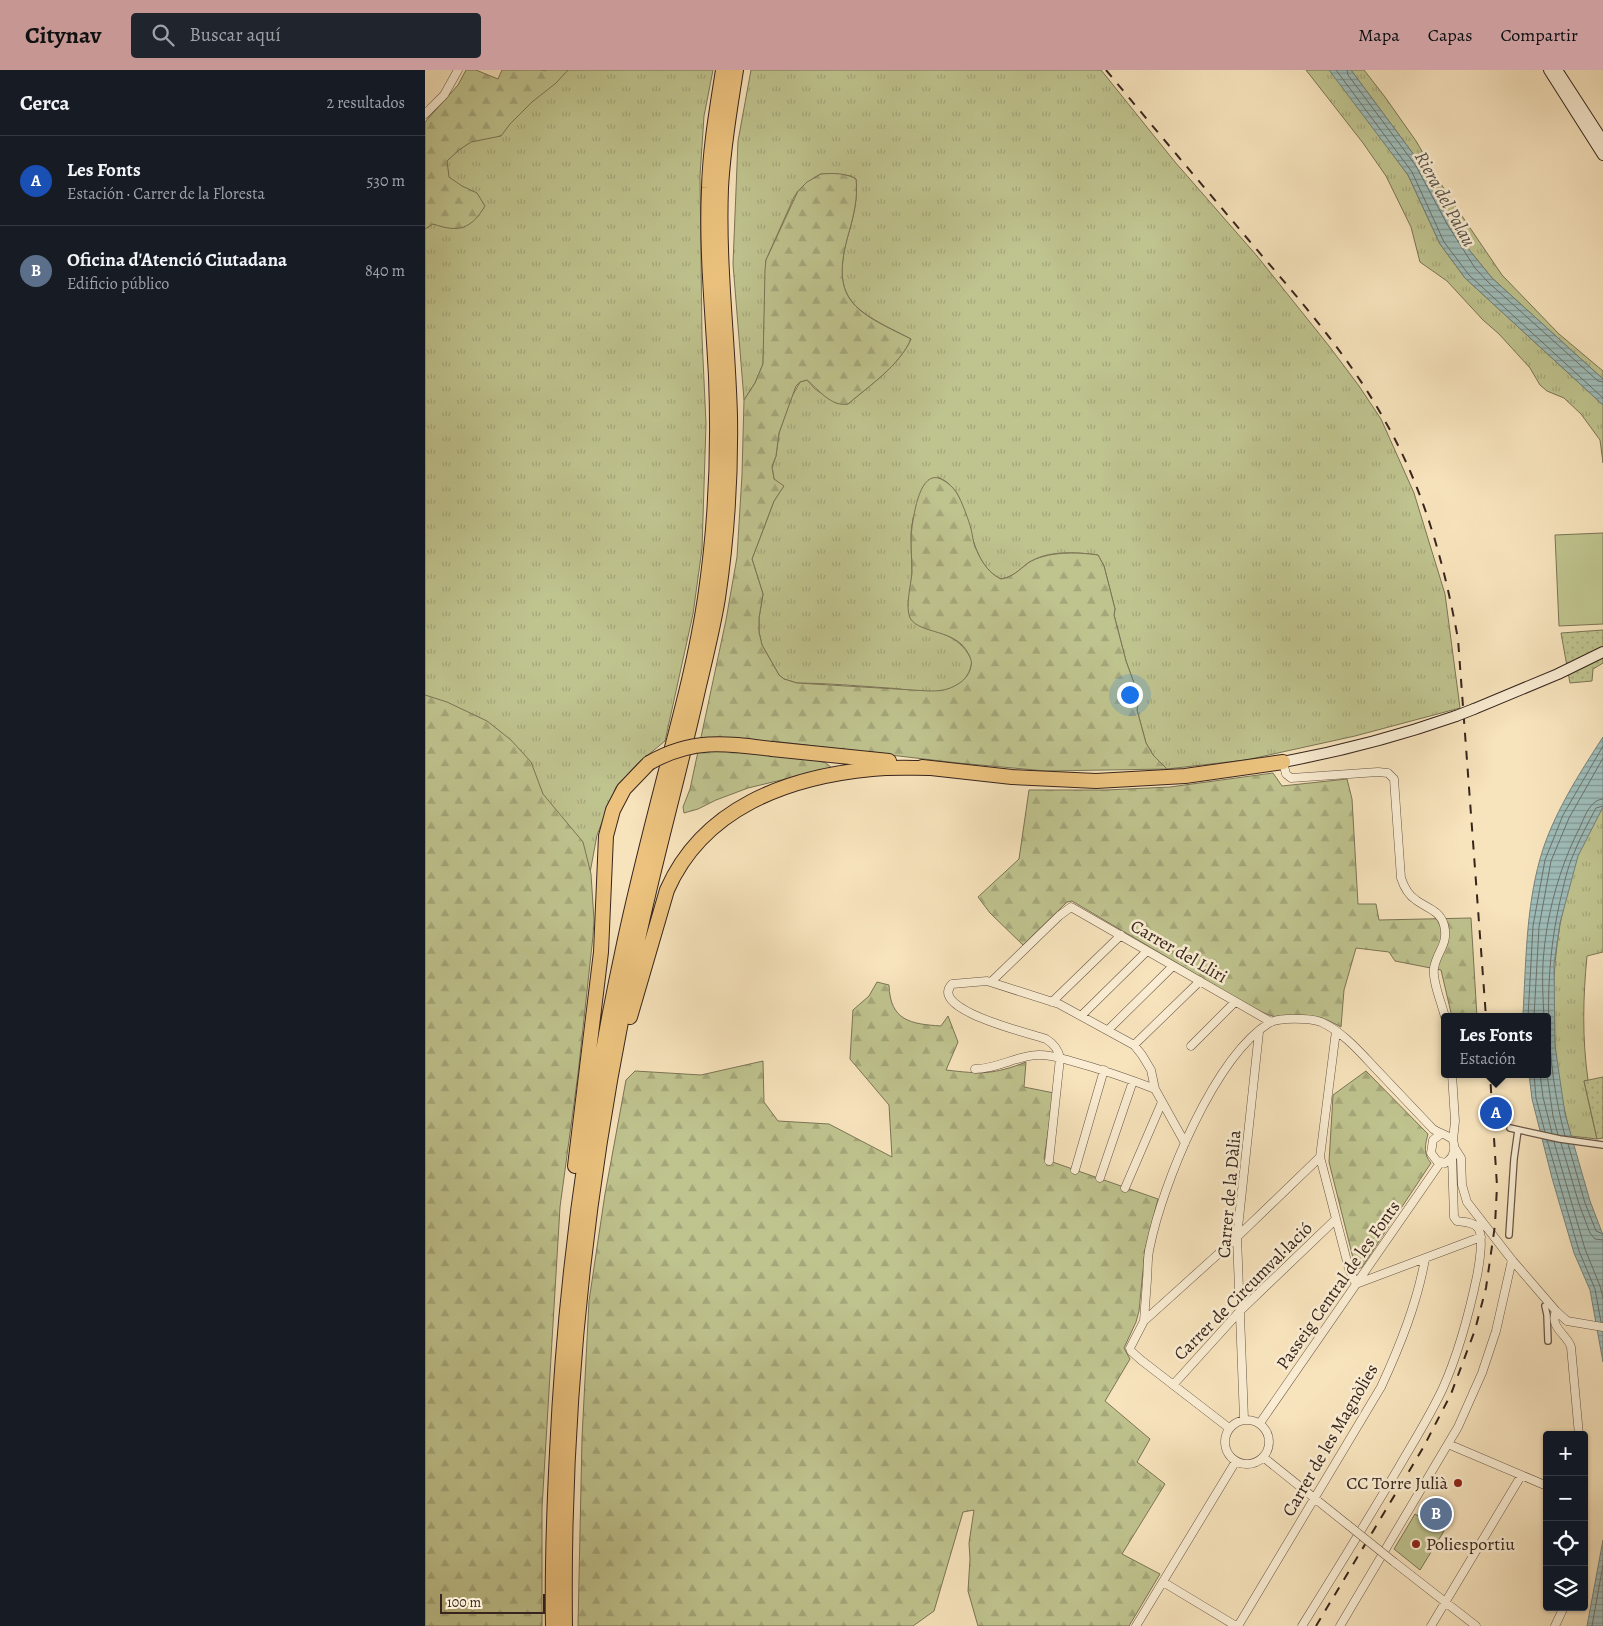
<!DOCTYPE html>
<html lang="es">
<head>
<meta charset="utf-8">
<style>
	body { margin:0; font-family:Alegreya,serif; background:#20242c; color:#f1f3f6 }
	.controls { position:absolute; right:15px; bottom:15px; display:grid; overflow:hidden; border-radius:5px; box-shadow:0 1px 4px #0004 }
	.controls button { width:45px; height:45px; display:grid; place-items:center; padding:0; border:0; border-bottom:1px solid #363941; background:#171b24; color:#f1f3f6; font:25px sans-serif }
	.scale { position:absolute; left:15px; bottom:12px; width:105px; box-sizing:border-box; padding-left:5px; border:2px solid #37251d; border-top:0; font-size:14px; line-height:18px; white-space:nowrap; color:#37251d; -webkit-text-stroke:4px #faedd3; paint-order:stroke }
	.you { position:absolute; left:704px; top:624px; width:18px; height:18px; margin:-12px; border:4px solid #fff; border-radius:50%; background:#1a73e8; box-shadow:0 0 0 8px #1a73e833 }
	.badge { display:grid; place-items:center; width:32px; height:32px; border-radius:50%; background:#c59692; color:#fff; font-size:16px; font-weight:700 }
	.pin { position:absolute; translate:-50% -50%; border:2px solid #fff; box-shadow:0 1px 5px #0006 }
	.popup { position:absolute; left:1016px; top:943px; width:110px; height:65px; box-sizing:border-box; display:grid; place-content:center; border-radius:5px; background:#171b24; filter:drop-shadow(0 1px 4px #0005); font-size:16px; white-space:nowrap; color:#9ea1a6 }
	.popup b { font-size:19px; color:#f1f3f6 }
	.popup::after { content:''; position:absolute; left:50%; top:100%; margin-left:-10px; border:10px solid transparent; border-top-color:#171b24 }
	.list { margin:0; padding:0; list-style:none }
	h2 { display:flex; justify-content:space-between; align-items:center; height:65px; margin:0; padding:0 20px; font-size:21px }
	h2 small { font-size:16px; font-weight:400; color:#9ea1a6 }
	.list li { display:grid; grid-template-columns:32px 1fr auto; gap:15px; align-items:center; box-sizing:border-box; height:90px; padding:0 20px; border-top:1px solid #363941 }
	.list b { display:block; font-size:19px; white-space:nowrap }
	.list p { margin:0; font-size:16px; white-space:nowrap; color:#9ea1a6 }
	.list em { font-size:16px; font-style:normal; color:#9ea1a6 }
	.icon { flex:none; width:28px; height:28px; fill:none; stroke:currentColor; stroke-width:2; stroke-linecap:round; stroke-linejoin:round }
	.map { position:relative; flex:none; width:1178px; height:1556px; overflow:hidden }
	header { display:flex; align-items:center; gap:30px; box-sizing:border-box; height:70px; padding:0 25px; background:#c59692; color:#111 }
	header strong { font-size:24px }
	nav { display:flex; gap:28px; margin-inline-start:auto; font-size:18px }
	.search { width:350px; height:45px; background:#20242c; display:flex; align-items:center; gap:12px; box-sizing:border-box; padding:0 18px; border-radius:5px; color:#9ea1a6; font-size:19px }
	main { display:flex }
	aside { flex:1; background:#171b24 }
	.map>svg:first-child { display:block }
</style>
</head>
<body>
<header>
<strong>Citynav</strong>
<div class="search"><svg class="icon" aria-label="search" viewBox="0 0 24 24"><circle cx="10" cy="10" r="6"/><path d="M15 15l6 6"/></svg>Buscar aquí</div>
<nav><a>Mapa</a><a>Capas</a><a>Compartir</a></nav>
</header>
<main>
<aside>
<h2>Cerca<small>2 resultados</small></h2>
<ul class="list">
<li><span class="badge" style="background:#1a4fb4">A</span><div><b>Les Fonts</b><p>Estación · Carrer de la Floresta</p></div><em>530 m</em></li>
<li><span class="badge" style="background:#5c6f8a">B</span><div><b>Oficina d'Atenció Ciutadana</b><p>Edificio público</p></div><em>840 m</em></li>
</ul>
</aside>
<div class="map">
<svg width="1178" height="1556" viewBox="0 0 1178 1556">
	<defs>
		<pattern id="grass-tufts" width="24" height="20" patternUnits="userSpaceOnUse" patternTransform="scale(1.25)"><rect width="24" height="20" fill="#bfc38e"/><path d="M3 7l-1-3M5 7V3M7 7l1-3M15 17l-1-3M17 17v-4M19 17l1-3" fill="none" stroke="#a5a77a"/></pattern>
		<pattern id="forest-firs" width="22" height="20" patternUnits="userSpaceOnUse" patternTransform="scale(1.25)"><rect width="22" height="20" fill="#bfc38e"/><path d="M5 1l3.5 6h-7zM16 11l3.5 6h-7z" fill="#a5a77a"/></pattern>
		<pattern id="park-dots" width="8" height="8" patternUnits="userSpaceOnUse" patternTransform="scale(1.25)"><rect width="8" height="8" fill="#bfc38e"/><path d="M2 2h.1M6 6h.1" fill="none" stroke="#a5a77a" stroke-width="1.8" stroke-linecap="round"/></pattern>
		<pattern id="water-rules" width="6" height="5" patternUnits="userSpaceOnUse" patternTransform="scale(1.25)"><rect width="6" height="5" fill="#9fbdb9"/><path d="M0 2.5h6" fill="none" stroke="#829996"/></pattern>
	</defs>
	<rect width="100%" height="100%" fill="#f7e3bc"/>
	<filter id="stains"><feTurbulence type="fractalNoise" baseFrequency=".004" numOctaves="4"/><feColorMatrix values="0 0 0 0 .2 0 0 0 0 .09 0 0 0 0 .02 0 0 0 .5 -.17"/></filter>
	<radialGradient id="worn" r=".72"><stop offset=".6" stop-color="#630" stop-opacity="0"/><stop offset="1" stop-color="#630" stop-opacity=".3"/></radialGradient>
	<path fill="url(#grass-tufts)" stroke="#7b7456" d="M 131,0 L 288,0 L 279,46 L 275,106 L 277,267 L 281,354 L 277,479 L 268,544 L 240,671 L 212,694 L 191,717 L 172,765 L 162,819 L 0,632 L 0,150 L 13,96 Z
		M 326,0 L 676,0 L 750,92 L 832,186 L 904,276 L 934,316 L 956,349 L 989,423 L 1020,524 L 1035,638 L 930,666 L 821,690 L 742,699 L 728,685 L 721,673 L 712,640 L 714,627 L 701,591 L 689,545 L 690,539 L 679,496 L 673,485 C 652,482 622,480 603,493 C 594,500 588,507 576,509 C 551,497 549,467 539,444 C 536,434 534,423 526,416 C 523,412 518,410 513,407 L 488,448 L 486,463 L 487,505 L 483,536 L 495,555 C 518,564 536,567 547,591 C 545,608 533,618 517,621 C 499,624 481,619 463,618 C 433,616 402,613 372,613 L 359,609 L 354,605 L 337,575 L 334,562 L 334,548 L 338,524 L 327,489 L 349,431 L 358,417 L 349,409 L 347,397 L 351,386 L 354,363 L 366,328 L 375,312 L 382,310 L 390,319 L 411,333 L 423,334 C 445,315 474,296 486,269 C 429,240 404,231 424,162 C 429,144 433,128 431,109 L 426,106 L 411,104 L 396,104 L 390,107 L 373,121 L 369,127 L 341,190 L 338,294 L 330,313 L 319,330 L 308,194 L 313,71 Z
		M 881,0 L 904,0 L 911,7 L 983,105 L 1015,174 L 1040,208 L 1178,335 L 1178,393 L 1175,370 L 1156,344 L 1139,328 L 1122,321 L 1115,315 L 1105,298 L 1074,264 L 1058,250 L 1022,211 L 995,192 L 986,157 L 961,106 L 938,73 Z
		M 926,0 L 939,0 L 960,27 L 991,71 L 1022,124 L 1077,205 L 1134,264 L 1178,301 L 1178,309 L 1067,208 L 1041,176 L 995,93 Z
		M 1178,737 L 1178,882 L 1162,886 C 1158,927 1157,968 1163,1010 L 1159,1011 L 1172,1069 L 1146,1066 C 1121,978 1122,874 1152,788 C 1158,770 1169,753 1178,737 Z"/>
	<path fill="url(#forest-firs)" stroke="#7b7456" d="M 41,0 L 51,0 L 73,9 L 77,0 L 117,0 L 120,1 L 121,0 L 143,0 L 131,13 L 107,32 L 85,54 L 76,66 L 46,72 L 34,80 L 22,91 L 24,107 L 37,116 L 52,123 L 60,136 C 46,159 34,163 8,154 L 0,159 L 0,52 L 33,15 Z
		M 396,104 C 408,103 421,103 431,109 C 433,128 429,144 424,162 C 404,231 429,241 486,269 C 474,296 445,315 423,334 C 406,337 394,320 382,310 L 375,312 L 371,316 L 354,363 L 351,386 L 347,397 L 349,409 L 359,416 L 349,431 L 327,489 L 338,524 L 334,548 L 334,562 L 337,575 L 354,605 L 359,609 L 372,613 L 504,621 C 515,621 524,620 533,614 C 540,610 545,603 546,596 C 547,592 546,589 544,585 C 532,558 495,565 485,548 C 480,537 486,514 487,503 C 487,487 485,472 487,457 C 489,444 495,399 516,409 C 524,413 530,419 534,427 C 538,435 544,451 546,459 C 548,466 548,475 552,481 C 557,493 565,504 576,509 C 588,507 594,500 603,493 C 622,481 652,482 673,485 L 679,496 L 690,539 L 689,545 L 701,591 L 714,627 L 712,640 L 721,673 L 728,685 L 742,699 L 621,701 L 533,693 L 347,671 L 342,677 L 401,693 L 407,698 L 402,701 L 377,705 L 323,718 L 291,730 L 273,739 L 259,743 L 258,737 L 265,719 L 301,550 L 312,487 L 317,405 L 319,330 L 330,313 L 338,294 L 340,200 L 341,190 L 373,121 L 382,112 Z
		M 0,625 L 22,632 L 62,651 L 86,670 L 106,692 L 118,724 L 158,772 L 166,804 L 169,850 L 168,866 L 153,1004 L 135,1137 L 117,1438 L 117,1556 L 0,1556 Z
		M 848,703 L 857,716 L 922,709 L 927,729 L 933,834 L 951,834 L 954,850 L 1046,848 L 1052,947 L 1027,947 L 1016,900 L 970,891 L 964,882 L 931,878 L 919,920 L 916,957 C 905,951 895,946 883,946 C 873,945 862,948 852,947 C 839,945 827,936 816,931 L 647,831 L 642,832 L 598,875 L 565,843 L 553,827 L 594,789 L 604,720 L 681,720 L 745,717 Z
		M 452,912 L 464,915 C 465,951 486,954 516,956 L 523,946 L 533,972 L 521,1000 C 555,1004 568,1005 601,992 L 599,1017 L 629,1023 L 619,1089 L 733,1129 L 720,1180 L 714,1241 L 711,1252 L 699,1278 L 705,1289 L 680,1331 L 725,1369 L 712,1392 L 740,1414 L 697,1484 L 735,1504 L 704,1556 L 553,1556 L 543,1521 L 545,1489 L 544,1473 L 549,1440 L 538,1442 L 509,1541 L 488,1556 L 153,1556 L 157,1368 L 164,1231 L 180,1124 L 201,1010 L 210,1001 L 276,1005 L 338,991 L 339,1032 L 353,1051 L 404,1054 L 467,1087 L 464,1035 L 425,989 L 428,940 L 444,926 Z
		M 941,1001 L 1003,1064 C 1000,1075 998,1084 1006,1093 L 937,1197 L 933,1199 L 930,1196 L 904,1092 L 908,1025 Z"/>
	<path fill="url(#park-dots)" stroke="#7b7456" d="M 1178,560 L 1178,593 L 1168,599 L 1167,611 L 1145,613 L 1136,563 Z
		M 1178,1007 L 1178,1068 L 1172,1069 L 1159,1011 Z"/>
	<path fill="#bfc38e" stroke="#7b7456" d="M 1178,463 L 1178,554 L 1134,556 L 1130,465 Z
		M 990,1444 L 1019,1461 L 995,1500 L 969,1479 Z"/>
	<path fill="url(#water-rules)" stroke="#75807b" d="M 904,0 L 926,0 L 995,93 L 1041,176 L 1067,208 L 1178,309 L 1178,335 L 1040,208 L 1015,174 L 983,105 Z
		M 1178,667 L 1178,737 L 1153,786 L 1135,853 L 1129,894 L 1130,976 L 1140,1044 L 1165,1131 L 1178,1165 L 1178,1292 L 1165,1220 L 1149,1183 L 1127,1108 L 1107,1029 L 1104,1004 L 1122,1004 L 1122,947 L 1098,947 L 1098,944 C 1101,892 1101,839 1115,789 C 1127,746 1154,704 1178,667 Z
		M 1178,1470 L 1178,1556 L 1162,1556 Z"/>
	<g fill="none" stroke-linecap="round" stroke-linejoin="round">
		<path stroke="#6b716b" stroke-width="1" d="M 911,0 L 987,102 L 1019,172 L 1044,205 L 1178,328
			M 922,0 L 923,5 L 991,96 L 1022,154 L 1050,198 L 1063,212 L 1173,311 L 1178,312
			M 1103,947 L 1108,856 L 1120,790 L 1138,745 L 1178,676
			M 1109,947 L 1114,857 L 1126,791 L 1144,748 L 1178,688
			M 1119,947 C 1118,929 1117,911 1118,893 C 1121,846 1134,798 1155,757 C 1160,746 1165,730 1178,729
			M 1109,1004 L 1111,1028 L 1120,1062
			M 1115,1004 L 1118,1027 L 1127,1063
			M 1122,1004 L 1128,1046 L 1133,1065
			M 1140,1066 C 1120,991 1118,906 1135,831 C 1139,815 1142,798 1149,783 C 1155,768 1163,753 1171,738 L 1178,736
			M 1122,1070 L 1154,1181 L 1170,1219 L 1176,1252
			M 1129,1072 L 1160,1179 L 1175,1216 L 1178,1228
			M 1136,1073 L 1154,1134 L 1165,1163 L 1170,1169 L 1178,1170
			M 1143,1074 L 1160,1133 L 1171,1161 L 1178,1164
			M 1167,1556 L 1178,1495"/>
		<defs>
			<path id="pedestrian" d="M 1085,1058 L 1135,1069 L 1178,1075
				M 1084,1165 L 1089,1089 L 1093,1060
				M 1120,1236 L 1122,1245 L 1123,1271"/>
			<path id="minor" d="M 0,44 L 19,25 L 33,0
				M 858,692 L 861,704 L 866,708 L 953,702 L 963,703 L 969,709 L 976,808 C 979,817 983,825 991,830 C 1001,838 1015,840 1019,855 C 1024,874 1012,881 1009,898 C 1007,911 1017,934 1020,947
				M 566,912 L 634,846 L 646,837 L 846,952
				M 627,932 L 696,865
				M 657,945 L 722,881
				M 683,960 L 748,896
				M 911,961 L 895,1087 L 924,1199 L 931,1214 L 1056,1167
				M 709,975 L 775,911
				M 766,976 L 810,932
				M 550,999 C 573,999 590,986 612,985 C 624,984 635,988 646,991 C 675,999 702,1008 730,1019
				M 1027,1004 L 1030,1051 L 1028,1070
				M 1029,1077 L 1036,1088 L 1037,1115 L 1042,1132 L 1087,1190 L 1131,1241 L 1142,1251 L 1178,1257
				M 624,1091 L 635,988 C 633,979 629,974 621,969 C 608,964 502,940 527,914 L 562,911 L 634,934 L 709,975 L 717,985 L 726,1000 L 730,1019 L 760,1073
				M 650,1100 L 679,1000
				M 675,1108 L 708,1011
				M 700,1118 L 737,1032
				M 1131,1241 C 1124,1258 1142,1264 1146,1277 L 1154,1365
				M 719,1251 C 720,1237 721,1223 722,1210 C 723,1198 722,1187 725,1176 C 738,1113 789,988 844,953 C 854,947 886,948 896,952 C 918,962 935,982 951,999 C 970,1019 989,1039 1008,1059 C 1015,1064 1022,1064 1028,1070 C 1031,1080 1029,1088 1020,1093 L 1012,1091 L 1006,1083 L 1008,1070 L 1016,1064
				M 748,1315 L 815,1241 L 911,1149
				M 819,1349 L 812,1167 L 834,962
				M800 1372a22 22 0 1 1 44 0a22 22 0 1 1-44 0Z
				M 835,1353 L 1015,1093
				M 804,1358 L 716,1290 L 706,1281 L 705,1278 L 719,1251 L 812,1167 L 895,1087
				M 1023,1374 L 1122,1416
				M 838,1387 L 923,1455
				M 969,1492 L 1051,1556
				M 738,1512 L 811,1556
				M 711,1556 L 811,1391
				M 813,1556 L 956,1317 C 975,1276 992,1234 1000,1189
				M 877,1556 C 910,1503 942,1451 974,1397 C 989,1371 1005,1346 1018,1318 C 1034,1282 1044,1244 1052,1206 C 1054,1196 1059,1166 1053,1158 C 1049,1152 1038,1152 1032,1151 L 1029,1147 L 1027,1087
				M 915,1556 L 1033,1357 L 1057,1303 L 1071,1261 L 1087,1190
				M 1006,1556 L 1096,1406
				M 1130,1556 L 1139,1537"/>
			<path id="secondary" d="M 1124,0 L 1178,85
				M 1132,0 L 1178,71
				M 1049,639 L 1133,604 L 1178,582
				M 858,692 C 917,681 974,666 1031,646"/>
			<path id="motorway" d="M 347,679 L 464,691
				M 497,697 L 587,707 L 671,711 L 760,706 L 858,692
				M 205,947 L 242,820 C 278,738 362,707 447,699 C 466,697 485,698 504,698
				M 150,1096 L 176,882 L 181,766 L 188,740 L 199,719 L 224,693
				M 128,1556 C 127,1498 129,1440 132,1382 C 140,1211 163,1041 199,874 C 212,812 228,751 244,689 C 258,636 272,582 280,528 C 291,454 294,381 291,307 C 288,244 281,181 284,118 C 285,78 292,39 298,0
				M 140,1556 C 137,1327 163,1097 212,874 C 230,789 254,705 273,620 C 280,590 288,559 293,528 C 302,468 306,407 305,346 C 303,270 293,194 296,118 C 298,78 305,39 311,0"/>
		</defs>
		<use href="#pedestrian" stroke="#675445" stroke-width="8"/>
		<use href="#minor" stroke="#675445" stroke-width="9"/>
		<use href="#secondary" stroke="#37251d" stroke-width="12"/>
		<use href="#motorway" stroke="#37251d" stroke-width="16"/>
		<use href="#pedestrian" stroke="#faedd3" stroke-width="5.5"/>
		<use href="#minor" stroke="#faedd3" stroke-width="8"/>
		<use href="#secondary" stroke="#faedd3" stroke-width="10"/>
		<use href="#motorway" stroke="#ecc27e" stroke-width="14"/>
		<path stroke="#37251d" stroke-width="2" stroke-dasharray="9 9" stroke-linecap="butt" d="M 681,0 C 729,58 778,116 827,174 C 875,230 924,286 960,351 C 999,419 1019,493 1033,569 L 1061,947
			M 891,1556 L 998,1378 L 1026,1324 L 1050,1260 L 1061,1218 L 1070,1155 L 1072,1116 L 1065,1004"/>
		<defs>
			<path id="minor-bridge" d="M 923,1455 L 969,1492"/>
			<path id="secondary-bridge" d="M 1031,646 L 1049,639"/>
			<path id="motorway-bridge" d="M 224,693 C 267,668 301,673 347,679"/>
		</defs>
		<use href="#minor-bridge" stroke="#675445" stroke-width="9" stroke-linecap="butt"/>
		<use href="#secondary-bridge" stroke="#37251d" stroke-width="12" stroke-linecap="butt"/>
		<use href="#motorway-bridge" stroke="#37251d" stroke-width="16" stroke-linecap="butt"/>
		<use href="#minor-bridge" stroke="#faedd3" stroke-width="8"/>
		<use href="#secondary-bridge" stroke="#faedd3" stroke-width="10"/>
		<use href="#motorway-bridge" stroke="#ecc27e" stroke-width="14"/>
	</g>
	<g fill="#8f2418" stroke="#faedd3" stroke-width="2">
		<circle cx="1033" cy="1413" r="5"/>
		<circle cx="991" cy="1474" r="5"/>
	</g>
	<g text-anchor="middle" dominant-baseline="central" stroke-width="5" stroke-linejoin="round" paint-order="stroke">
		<g font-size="18" fill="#37251d" stroke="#faedd3">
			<text transform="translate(754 881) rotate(30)">Carrer del Lliri</text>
			<text transform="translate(804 1124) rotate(-85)">Carrer de la Dàlia</text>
			<text transform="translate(913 1215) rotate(-55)">Passeig Central de les Fonts</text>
			<text transform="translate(818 1221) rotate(-45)">Carrer de Circumval·lació</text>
			<text transform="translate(905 1370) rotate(-60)">Carrer de les Magnòlies</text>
		</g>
		<g font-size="18" fill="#37251d" stroke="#faedd3" text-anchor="end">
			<text x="1023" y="1413">CC Torre Julià</text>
			<text x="1001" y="1474" text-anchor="start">Poliesportiu</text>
		</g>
		<g font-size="19" font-style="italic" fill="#56534c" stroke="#faedd3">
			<text transform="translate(1020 129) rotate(61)">Riera del Palau</text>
		</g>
	</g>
	<rect width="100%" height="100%" filter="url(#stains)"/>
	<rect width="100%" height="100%" fill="url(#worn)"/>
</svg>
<div class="controls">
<button>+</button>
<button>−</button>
<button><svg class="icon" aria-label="locate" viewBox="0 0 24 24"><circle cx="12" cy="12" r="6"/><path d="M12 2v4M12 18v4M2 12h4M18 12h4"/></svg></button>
<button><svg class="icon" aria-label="layers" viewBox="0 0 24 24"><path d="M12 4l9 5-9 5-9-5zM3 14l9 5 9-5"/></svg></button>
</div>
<div class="scale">100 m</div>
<div class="you"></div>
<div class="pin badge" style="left:1071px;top:1043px;background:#1a4fb4">A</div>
<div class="popup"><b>Les Fonts</b>Estación</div>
<div class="pin badge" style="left:1011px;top:1444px;background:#5c6f8a">B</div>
</div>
</main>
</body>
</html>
